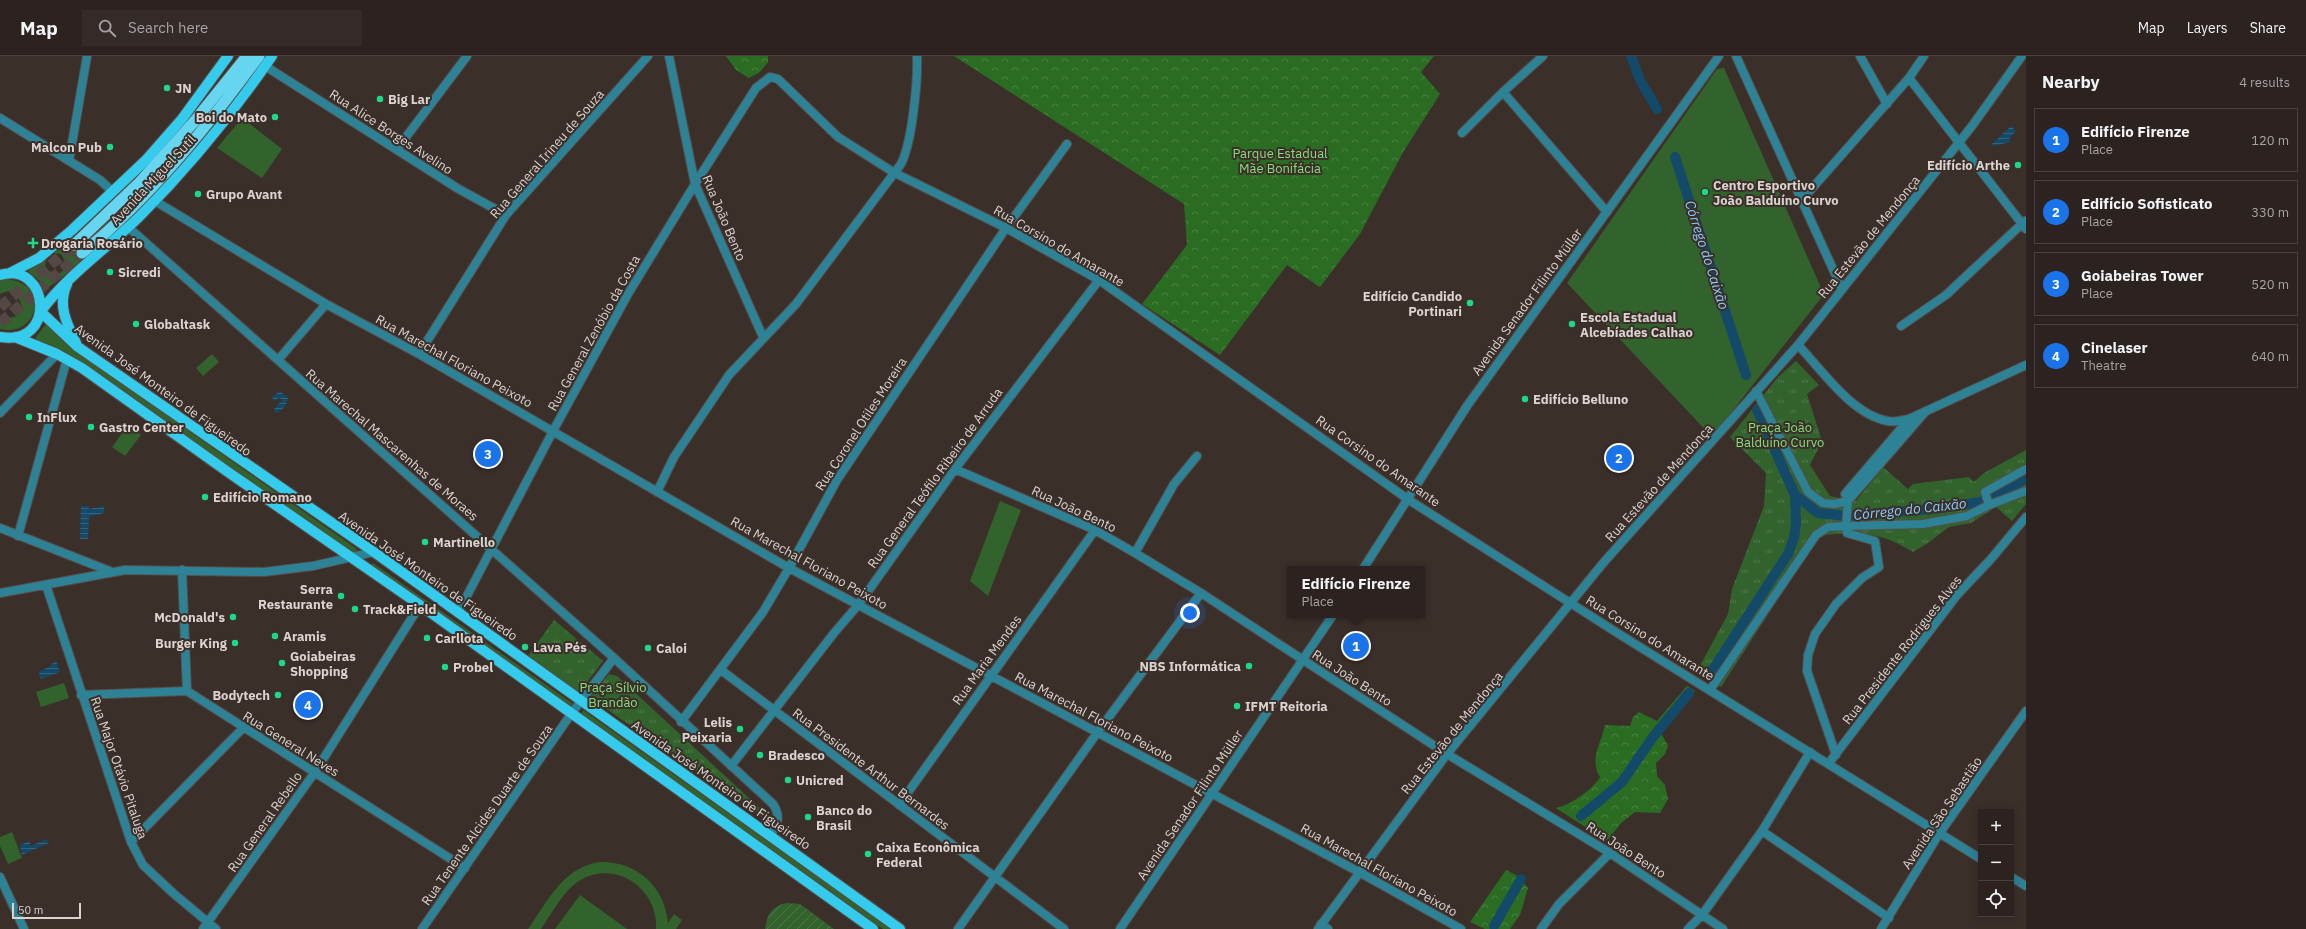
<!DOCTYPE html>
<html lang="en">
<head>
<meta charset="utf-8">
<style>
	body { margin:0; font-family:"IBM Plex Sans",sans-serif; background:#342b29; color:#f1f3f6 }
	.controls { position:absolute; right:12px; bottom:12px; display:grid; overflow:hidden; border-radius:0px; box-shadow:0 2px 10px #0003 }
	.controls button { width:36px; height:36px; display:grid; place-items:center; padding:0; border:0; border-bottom:1px solid #48403e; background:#2c2320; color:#f1f3f6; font:20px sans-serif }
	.scale { position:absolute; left:12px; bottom:10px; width:69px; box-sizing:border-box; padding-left:4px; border:2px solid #dbd3cf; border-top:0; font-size:11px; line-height:14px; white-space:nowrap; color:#dbd3cf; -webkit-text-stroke:3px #3b2f2a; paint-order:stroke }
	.you { position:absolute; left:1190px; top:557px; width:14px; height:14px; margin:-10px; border:3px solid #fff; border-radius:50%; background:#1a73e8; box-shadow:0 0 0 6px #1a73e833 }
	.badge { display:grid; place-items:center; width:26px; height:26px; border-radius:50%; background:#1a73e8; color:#fff; font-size:13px; font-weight:700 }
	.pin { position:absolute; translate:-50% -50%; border:2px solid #fff; box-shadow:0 1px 4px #0006 }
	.popup { position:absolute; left:1287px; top:510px; width:138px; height:52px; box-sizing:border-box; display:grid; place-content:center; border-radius:0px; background:#2c2320; filter:drop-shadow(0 1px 3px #0005); font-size:13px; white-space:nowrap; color:#a6a4a5 }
	.popup b { font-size:15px; color:#f1f3f6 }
	.popup::after { content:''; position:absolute; left:50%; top:100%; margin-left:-8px; border:8px solid transparent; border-top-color:#2c2320 }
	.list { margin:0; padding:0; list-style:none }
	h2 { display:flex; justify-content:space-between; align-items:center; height:52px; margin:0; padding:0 16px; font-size:17px }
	h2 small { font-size:13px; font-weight:400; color:#a6a4a5 }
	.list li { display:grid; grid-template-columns:26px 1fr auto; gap:12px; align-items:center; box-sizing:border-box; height:64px; margin:0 8px 8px; padding:0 8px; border:1px solid #48403e; border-radius:0px }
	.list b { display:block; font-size:15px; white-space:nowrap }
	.list p { margin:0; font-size:13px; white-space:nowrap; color:#a6a4a5 }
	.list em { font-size:13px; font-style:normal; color:#a6a4a5 }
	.icon { flex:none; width:22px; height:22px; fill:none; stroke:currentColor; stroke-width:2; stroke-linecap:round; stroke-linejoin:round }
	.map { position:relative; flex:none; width:2026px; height:873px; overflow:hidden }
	header { display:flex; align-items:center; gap:24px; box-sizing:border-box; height:56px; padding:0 20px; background:#2c2320; border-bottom:1px solid #48403e }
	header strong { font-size:19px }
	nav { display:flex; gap:22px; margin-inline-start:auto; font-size:14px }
	.search { width:280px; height:36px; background:#342b29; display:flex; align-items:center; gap:10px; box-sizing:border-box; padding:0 14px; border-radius:0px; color:#a6a4a5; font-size:15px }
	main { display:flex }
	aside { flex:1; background:#2c2320 }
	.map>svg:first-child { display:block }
</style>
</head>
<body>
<header>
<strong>Map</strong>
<div class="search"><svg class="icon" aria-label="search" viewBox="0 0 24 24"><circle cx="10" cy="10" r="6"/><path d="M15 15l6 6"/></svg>Search here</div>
<nav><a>Map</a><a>Layers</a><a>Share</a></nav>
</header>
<main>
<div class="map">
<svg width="2026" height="873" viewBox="0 0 2026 873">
	<defs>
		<pattern id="forest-crowns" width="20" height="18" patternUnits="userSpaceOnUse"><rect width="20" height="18" fill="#2a6d22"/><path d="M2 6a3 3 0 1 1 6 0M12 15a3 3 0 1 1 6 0" fill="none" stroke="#488141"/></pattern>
		<pattern id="park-tufts" width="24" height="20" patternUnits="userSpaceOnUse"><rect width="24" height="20" fill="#32632c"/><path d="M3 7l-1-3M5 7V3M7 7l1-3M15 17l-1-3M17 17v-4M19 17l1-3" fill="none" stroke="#4f784a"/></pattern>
		<pattern id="garden-furrows" width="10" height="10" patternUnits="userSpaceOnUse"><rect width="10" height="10" fill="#32632c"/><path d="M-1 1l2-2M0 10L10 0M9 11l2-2" fill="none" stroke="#4f784a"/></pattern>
		<pattern id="water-rules" width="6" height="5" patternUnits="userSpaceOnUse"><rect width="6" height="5" fill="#134969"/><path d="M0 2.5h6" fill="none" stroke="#35627d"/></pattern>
	</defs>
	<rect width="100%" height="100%" fill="#3b2f2a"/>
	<path fill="#32632c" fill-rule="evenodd" d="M 1724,12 L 1822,234 L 1821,242 L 1712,381 L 1567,227 L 1717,13 Z
		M 242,62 L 282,93 L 262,122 L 217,92 Z
		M 76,174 L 78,176 L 68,190 L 72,197 L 80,201 L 91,195 L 94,197 L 45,234 L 42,227 L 28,215 ZM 53,197 L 61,198 L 66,207 L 64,214 L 58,218 L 49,215 L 45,210 L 47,200 Z
		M 7,223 C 49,227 40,282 0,273 L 0,260 L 6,262 L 15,261 L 22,250 L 17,238 L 8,235 L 0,238 L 0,224 Z
		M 46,268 L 49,269 L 63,285 L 89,305 L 357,493 L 357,496 L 354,498 L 66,296 L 36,284 L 36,281 Z
		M 212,298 L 219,306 L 203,320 L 196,312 Z
		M 128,369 L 141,379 L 125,400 L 112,391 Z
		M 1000,445 L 1021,454 L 988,540 L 970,525 Z
		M 373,507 L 572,647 L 571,653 L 370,509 Z
		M 64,627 L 69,642 L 41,651 L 36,636 Z
		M 583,654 L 891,873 L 883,873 L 581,658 Z
		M 12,776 L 22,802 L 8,808 L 0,790 L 0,781 Z
		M 600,806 C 637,805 665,831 668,867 L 674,858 L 682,864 L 676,873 L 656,873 C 659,833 615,802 579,825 C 563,835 552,858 541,873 L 528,873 C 548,845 563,811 600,806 Z
		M 580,839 L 627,873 L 555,873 Z"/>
	<path fill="url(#forest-crowns)" d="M 726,0 L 768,0 L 768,6 L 760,16 L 749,22 L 736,14 Z
		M 954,0 L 1434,0 L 1421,16 L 1440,38 L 1402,98 L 1360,178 L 1320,231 L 1287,209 L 1220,299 L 1142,248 L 1187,189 L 1184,148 Z
		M 1687,630 L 1695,635 L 1661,677 L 1668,690 L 1665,698 L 1656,707 L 1657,720 L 1665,729 L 1668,743 L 1660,757 L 1635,756 L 1621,767 L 1607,785 L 1556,752 C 1571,749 1592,734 1600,721 C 1589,702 1601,689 1605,669 L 1630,670 L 1633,661 L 1639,656 L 1657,665 Z
		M 1506,814 L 1516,819 L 1528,832 L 1520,859 L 1510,873 L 1485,873 L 1470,866 Z"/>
	<path fill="url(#park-tufts)" d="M 1796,305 L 1819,329 L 1807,338 L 1822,385 L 1810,409 L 1830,440 L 1856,445 L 1883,411 L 1908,433 L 1913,428 L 1969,421 L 1974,426 L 1984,417 L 2026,394 L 2026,448 L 2012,465 L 1996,451 L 1971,467 L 1949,471 L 1928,487 L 1913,496 C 1879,475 1857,475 1819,480 L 1721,631 L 1696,617 L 1728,558 L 1732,533 L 1764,450 L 1766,417 L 1730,381 L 1778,321 Z
		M 554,564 L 603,605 L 579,637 L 528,600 Z
		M 609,618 L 617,620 L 763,755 L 766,758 L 765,763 L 592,643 L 592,639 Z"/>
	<path fill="url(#garden-furrows)" d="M 787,847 L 800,848 L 834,873 L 765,873 C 767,858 772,850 787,847 Z"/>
	<path fill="url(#water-rules)" d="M 2011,70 L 2016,75 L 2009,83 L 2011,86 L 1993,90 L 1992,88 Z
		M 280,335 L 288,342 C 287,348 282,356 276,357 L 274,353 L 282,344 L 279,342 L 274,345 L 272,341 Z
		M 81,450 L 89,450 L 89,453 L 104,450 L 104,457 L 89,461 L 88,483 L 80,483 Z
		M 56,604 L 60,616 L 41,623 L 39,616 L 50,610 Z
		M 47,783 L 49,787 L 22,799 L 20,789 L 29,785 L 31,790 Z"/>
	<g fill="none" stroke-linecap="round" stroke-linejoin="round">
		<path stroke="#134969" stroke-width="10" d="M 1631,0 L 1640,24 L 1657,53
			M 1675,101 L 1746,319
			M 1795,439 L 1818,457 L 1849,460 L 1932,453 L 1981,446 L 1999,439 L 2026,422
			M 1710,618 L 1788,498 L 1794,482 L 1796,468 L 1795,439 L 1757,354
			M 1581,760 L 1622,726 L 1653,681 L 1689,637
			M 1494,870 L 1521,823"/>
		<path stroke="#534843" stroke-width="11" stroke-dasharray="11 5.5" stroke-linecap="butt" d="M 0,251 L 74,189
			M 0,267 L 82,197"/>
		<defs>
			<path id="pedestrian" d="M 1756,335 L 1808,436 L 1823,447 L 1834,448 L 1848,445 L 1926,355
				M 1989,449 L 1985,436 L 2026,413
				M 1862,522 L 1879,511 L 1875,485 L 1847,477 L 1846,470 L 1923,468 L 1967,460 L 1989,449 L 2026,435
				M 1710,634 L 1816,479 L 1828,471 L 1846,470 L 1848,445"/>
			<path id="minor" d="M 1736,0 L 1842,233
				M 1860,0 L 1887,48
				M 265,10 L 457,132 L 506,159
				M 1909,22 L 2026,173
				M 1503,36 L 1607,156
				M 0,62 L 100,124 L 113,136
				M 1462,77 L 1503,36 L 1543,0
				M 397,93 L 467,0
				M 69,105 L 87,0
				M 695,128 L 763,281
				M 155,145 L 326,248 L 419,298 L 789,512 L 1359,816 L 1461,873
				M 1801,145 L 1909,22 L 1924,0
				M 128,171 L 614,602 L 773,748 C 781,760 778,769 770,779
				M 1901,270 L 1946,239 L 2025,165
				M 1798,289 C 1822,314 1852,359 1888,365 C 1894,367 1902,364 1909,363 L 2026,309
				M 419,298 L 506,159 L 648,0
				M 278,304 L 326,248
				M 0,357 L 57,298
				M 955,413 L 1095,474 L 1135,497 L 1201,537 L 1447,698 L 1610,797 L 1723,873
				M 657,436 L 674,401 L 729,319 L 796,248 L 901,108 C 912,87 918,25 917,0
				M 1845,438 L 1909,363
				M 0,472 L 112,516
				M 18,480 L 67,303
				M 1135,497 L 1174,428 L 1197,400
				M 182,514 L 187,635 L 465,812
				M 46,529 L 131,786 L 143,809 L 173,837 L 216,873
				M 0,537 L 125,514 L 264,516 L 313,510 L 374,496
				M 458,557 L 553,375 L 628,238 L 695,128
				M 721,614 L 1064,873
				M 81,639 L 187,635
				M 681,666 L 763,556 L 789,512 L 837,424 L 1006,172 L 1067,88
				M 1836,699 L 1807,615 L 1808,599 L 1815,578 L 1836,548 L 1862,522
				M 1829,707 L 1957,539 L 1991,503 L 2026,461
				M 731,710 L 834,577 L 859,548 L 955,413 L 1099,224
				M 899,749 L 1095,474
				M 1762,775 L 1889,862
				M 131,786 L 243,672
				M 0,821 L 24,873
				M 1321,868 L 1328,873
				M 203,873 L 315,716 L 420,549
				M 422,873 L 571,658 L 614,602
				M 958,873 L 1097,677 L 1201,537
				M 1541,873 L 1559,848 L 1610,797
				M 1688,873 L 1702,859 L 1762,775 L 1810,696"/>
			<path id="tertiary" d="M 669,0 L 695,128
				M 695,128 L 756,32 L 770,21 L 778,23 L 838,81 L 893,116 L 1006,172 L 1099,224 L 1409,444 L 1619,578 L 1981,803
				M 1363,513 L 1467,350 L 1719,0
				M 2011,821 L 2026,830
				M 1120,873 L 1333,559
				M 1318,873 L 1447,698 L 1604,506 L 1798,289 L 1972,70 L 2022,0
				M 1881,873 L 1939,778 L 2026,655"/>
			<path id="primary" d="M 10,217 L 39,202 L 72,174 L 146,104 L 182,63 L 228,0
				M 0,219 C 49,204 58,291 0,281
				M 67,228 C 57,249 67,268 76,287
				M 41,255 C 68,219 107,192 139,161 C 188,112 233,57 272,0
				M 41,256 L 78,291 L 374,496 L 900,873
				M 15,281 L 57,298 L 82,312 L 228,416 L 420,549 L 873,873"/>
			<path id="trunk" d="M 74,189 L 140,126 L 193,67 L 247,0
				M 82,197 C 150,142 207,71 259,0"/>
		</defs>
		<use href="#pedestrian" stroke="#584d48" stroke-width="10"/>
		<use href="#minor" stroke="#584d48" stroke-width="10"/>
		<use href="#tertiary" stroke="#584d48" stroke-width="10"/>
		<use href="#primary" stroke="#584d48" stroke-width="12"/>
		<use href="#trunk" stroke="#584d48" stroke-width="13"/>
		<use href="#pedestrian" stroke="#2d8296" stroke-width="8"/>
		<use href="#minor" stroke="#2d8296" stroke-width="8"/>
		<use href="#tertiary" stroke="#2d8296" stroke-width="8"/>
		<use href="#primary" stroke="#35cbed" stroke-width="10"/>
		<use href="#trunk" stroke="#66d5f0" stroke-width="11"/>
	</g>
	<g fill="#1cd988" stroke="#3b2f2a" stroke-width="1.5">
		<circle cx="167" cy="32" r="4"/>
		<circle cx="380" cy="43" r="4"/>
		<circle cx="275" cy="61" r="4"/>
		<circle cx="110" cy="91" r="4"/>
		<circle cx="2018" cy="109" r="4"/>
		<circle cx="1705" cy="136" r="4"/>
		<circle cx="198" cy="138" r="4"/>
		<path d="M31 181h4v4h4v4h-4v4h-4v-4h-4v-4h4z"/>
		<circle cx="110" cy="216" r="4"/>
		<circle cx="1470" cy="247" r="4"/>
		<circle cx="136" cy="268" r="4"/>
		<circle cx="1572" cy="268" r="4"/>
		<circle cx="1525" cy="343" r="4"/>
		<circle cx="29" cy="361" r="4"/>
		<circle cx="91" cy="371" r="4"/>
		<circle cx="205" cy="441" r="4"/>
		<circle cx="425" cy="486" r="4"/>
		<circle cx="341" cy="540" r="4"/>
		<circle cx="355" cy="553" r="4"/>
		<circle cx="233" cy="561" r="4"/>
		<circle cx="275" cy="580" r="4"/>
		<circle cx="427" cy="582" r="4"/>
		<circle cx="235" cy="587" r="4"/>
		<circle cx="525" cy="591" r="4"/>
		<circle cx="648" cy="592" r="4"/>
		<circle cx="282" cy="607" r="4"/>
		<circle cx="1249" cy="610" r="4"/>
		<circle cx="445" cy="611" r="4"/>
		<circle cx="278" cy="639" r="4"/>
		<circle cx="1237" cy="650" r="4"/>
		<circle cx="740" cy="673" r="4"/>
		<circle cx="760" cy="699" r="4"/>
		<circle cx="788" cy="724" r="4"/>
		<circle cx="808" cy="761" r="4"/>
		<circle cx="868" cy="798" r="4"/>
	</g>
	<g text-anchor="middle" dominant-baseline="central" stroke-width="4" stroke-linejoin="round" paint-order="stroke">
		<g font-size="13" font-weight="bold" fill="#dbd3cf" stroke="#3b2f2a" text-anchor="start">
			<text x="175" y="32">JN</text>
			<text x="388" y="43">Big Lar</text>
			<text x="267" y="61" text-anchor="end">Boi do Mato</text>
			<text x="102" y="91" text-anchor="end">Malcon Pub</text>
			<text x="2010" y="109" text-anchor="end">Edifício Arthe</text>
			<text x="1713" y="129">Centro Esportivo<tspan x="1713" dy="15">João Balduíno Curvo</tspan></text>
			<text x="206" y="138">Grupo Avant</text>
			<text x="41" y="187">Drogaria Rosário</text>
			<text x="118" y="216">Sicredi</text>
			<text x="1462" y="240" text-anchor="end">Edifício Candido<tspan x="1462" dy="15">Portinari</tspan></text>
			<text x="1580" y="261">Escola Estadual<tspan x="1580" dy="15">Alcebíades Calhao</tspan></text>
			<text x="144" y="268">Globaltask</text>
			<text x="1533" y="343">Edifício Belluno</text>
			<text x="37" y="361">InFlux</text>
			<text x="99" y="371">Gastro Center</text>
			<text x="213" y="441">Edifício Romano</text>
			<text x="433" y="486">Martinello</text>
			<text x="333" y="533" text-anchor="end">Serra<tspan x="333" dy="15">Restaurante</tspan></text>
			<text x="363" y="553">Track&amp;Field</text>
			<text x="225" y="561" text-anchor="end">McDonald's</text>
			<text x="283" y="580">Aramis</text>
			<text x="435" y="582">Carllota</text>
			<text x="227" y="587" text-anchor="end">Burger King</text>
			<text x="533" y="591">Lava Pés</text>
			<text x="656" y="592">Caloi</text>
			<text x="290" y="600">Goiabeiras<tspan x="290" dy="15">Shopping</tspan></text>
			<text x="1241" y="610" text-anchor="end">NBS Informática</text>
			<text x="453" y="611">Probel</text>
			<text x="270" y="639" text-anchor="end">Bodytech</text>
			<text x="1245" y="650">IFMT Reitoria</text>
			<text x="732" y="666" text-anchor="end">Lelis<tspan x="732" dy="15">Peixaria</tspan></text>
			<text x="768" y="699">Bradesco</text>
			<text x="796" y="724">Unicred</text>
			<text x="816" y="754">Banco do<tspan x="816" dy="15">Brasil</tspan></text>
			<text x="876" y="791">Caixa Econômica<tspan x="876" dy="15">Federal</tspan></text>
		</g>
		<g font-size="13" fill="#dbd3cf" stroke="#3b2f2a">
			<text transform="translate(391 76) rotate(33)">Rua Alice Borges Avelino</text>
			<text transform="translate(547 98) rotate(-49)">Rua General Irineu de Souza</text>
			<text transform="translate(153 124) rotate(-47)">Avenida Miguel Sutil</text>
			<text transform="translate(724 162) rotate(67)">Rua João Bento</text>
			<text transform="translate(1869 181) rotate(-51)">Rua Estevão de Mendonça</text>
			<text transform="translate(1059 190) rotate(30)">Rua Corsino do Amarante</text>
			<text transform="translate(1527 246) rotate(-54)">Avenida Senador Filinto Müller</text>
			<text transform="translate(594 277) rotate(-61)">Rua General Zenóbio da Costa</text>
			<text transform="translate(454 305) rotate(29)">Rua Marechal Floriano Peixoto</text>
			<text transform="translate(163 334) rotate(36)">Avenida José Monteiro de Figueiredo</text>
			<text transform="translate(861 368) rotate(-57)">Rua Coronel Otiles Moreira</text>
			<text transform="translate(392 389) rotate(41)">Rua Marechal Mascarenhas de Moraes</text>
			<text transform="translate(1378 405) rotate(35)">Rua Corsino do Amarante</text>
			<text transform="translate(935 422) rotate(-54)">Rua General Teófilo Ribeiro de Arruda</text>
			<text transform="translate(1659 427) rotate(-48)">Rua Estevão de Mendonça</text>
			<text transform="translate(1074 453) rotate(25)">Rua João Bento</text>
			<text transform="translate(809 507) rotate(29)">Rua Marechal Floriano Peixoto</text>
			<text transform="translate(428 520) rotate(35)">Avenida José Monteiro de Figueiredo</text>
			<text transform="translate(1650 582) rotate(32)">Rua Corsino do Amarante</text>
			<text transform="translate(1902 594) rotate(-52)">Rua Presidente Rodrigues Alves</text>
			<text transform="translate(987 604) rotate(-54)">Rua Maria Mendes</text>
			<text transform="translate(1352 622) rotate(33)">Rua João Bento</text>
			<text transform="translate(1094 661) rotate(28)">Rua Marechal Floriano Peixoto</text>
			<text transform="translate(1452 677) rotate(-51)">Rua Estevão de Mendonça</text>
			<text transform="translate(291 688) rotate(32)">Rua General Neves</text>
			<text transform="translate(119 712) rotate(71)">Rua Major Otávio Pitaluga</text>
			<text transform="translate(871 713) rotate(37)">Rua Presidente Arthur Bernardes</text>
			<text transform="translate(721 729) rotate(35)">Avenida José Monteiro de Figueiredo</text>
			<text transform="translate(1190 749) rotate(-56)">Avenida Senador Filinto Müller</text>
			<text transform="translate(1942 757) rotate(-56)">Avenida São Sebastião</text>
			<text transform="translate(487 759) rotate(-55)">Rua Tenente Alcides Duarte de Souza</text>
			<text transform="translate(265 766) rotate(-55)">Rua General Rebello</text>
			<text transform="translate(1626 794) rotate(33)">Rua João Bento</text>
			<text transform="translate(1379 814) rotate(29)">Rua Marechal Floriano Peixoto</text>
		</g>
		<g font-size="13" fill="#86de7a" stroke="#3b2f2a">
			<text x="1280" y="97">Parque Estadual<tspan x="1280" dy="15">Mãe Bonifácia</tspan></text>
			<text x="1780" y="371">Praça João<tspan x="1780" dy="15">Balduíno Curvo</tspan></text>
			<text x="613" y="631">Praça Sílvio<tspan x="613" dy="15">Brandão</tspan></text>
		</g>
		<g font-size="14" font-style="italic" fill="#87cbfa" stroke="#3b2f2a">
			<text transform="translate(1707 199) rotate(72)">Córrego do Caixão</text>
			<text transform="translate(1910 453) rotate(-6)">Córrego do Caixão</text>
		</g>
	</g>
</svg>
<div class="controls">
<button>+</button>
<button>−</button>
<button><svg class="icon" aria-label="locate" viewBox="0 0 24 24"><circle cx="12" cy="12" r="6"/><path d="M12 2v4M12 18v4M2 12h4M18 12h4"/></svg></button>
</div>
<div class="scale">50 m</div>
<div class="you"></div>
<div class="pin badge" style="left:1356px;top:590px">1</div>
<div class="popup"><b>Edifício Firenze</b>Place</div>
<div class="pin badge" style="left:1619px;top:402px">2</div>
<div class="pin badge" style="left:488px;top:398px">3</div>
<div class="pin badge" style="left:308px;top:649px">4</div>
</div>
<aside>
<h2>Nearby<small>4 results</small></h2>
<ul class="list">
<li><span class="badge">1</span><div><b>Edifício Firenze</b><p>Place</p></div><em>120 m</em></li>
<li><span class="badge">2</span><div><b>Edifício Sofisticato</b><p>Place</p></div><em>330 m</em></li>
<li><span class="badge">3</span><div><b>Goiabeiras Tower</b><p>Place</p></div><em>520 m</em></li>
<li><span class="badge">4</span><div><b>Cinelaser</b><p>Theatre</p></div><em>640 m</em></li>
</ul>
</aside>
</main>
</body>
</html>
